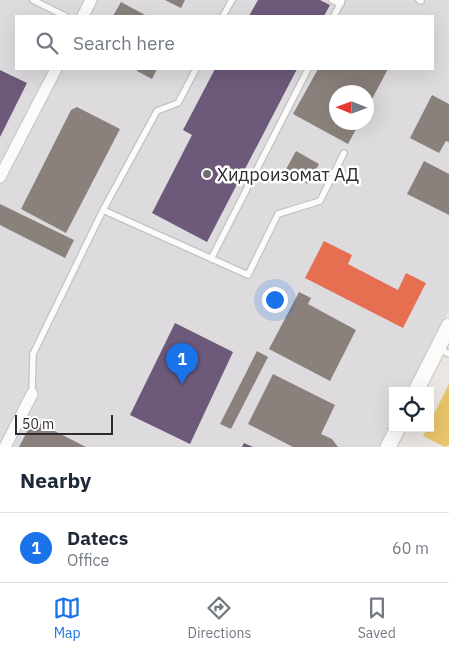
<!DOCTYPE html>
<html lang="en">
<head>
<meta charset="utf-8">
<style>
	body { margin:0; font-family:"IBM Plex Sans",sans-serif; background:#f2f2f3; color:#1f2937 }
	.controls { position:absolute; right:15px; bottom:15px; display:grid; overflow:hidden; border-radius:0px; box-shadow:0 5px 20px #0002 }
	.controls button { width:45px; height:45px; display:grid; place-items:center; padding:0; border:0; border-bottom:1px solid #e0e1e3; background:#fff; color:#1f2937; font:25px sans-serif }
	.compass { position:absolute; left:329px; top:85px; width:45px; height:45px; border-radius:50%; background:#fff; box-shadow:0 5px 20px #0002; rotate:271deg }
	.scale { position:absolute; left:15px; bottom:12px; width:98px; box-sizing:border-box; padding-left:5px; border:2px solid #2c2c2c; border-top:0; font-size:14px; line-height:18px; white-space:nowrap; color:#2c2c2c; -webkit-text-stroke:4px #fff; paint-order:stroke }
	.you { position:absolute; left:274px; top:299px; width:18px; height:18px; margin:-12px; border:4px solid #fff; border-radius:50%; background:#1a73e8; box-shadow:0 0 0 8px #1a73e833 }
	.badge { display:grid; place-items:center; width:32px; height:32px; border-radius:50%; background:#1a73e8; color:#fff; font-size:16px; font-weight:700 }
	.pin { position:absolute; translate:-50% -41px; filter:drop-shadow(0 1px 2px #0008) }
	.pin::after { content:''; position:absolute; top:26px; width:18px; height:15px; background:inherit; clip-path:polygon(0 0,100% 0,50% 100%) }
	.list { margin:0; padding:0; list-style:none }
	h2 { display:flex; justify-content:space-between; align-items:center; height:65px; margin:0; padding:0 20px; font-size:21px }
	h2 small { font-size:16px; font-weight:400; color:#747a83 }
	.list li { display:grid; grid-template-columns:32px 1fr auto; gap:15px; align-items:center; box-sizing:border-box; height:70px; padding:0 20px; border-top:1px solid #e0e1e3 }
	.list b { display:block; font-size:19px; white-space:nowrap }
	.list p { margin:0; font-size:16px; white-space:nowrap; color:#747a83 }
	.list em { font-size:16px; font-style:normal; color:#747a83 }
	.icon { flex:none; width:28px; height:28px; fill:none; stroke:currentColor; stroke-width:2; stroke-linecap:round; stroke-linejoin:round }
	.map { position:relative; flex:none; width:449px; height:447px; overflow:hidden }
	.search { position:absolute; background:#fff; box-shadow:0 5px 20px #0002; left:15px; right:15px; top:15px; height:55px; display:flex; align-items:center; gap:12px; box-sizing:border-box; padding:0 18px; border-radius:0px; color:#747a83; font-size:19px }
	.sheet { height:135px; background:#fff }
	nav { display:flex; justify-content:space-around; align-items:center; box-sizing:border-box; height:70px; border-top:1px solid #e0e1e3; background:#fff; font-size:14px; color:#747a83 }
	nav a { display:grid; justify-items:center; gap:2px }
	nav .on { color:#1a73e8 }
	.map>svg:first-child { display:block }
</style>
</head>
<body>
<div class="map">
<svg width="449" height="447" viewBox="0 0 449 447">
	<rect width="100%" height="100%" fill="#eae6e1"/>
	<path fill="#dddbdd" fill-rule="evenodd" d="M 0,0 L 449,0 L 449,310 L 410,391 L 393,391 L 393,426 L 382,447 L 0,447 ZM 16,16 L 433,16 L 433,69 L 16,69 ZM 336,92 L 366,92 L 366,122 L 336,122 Z"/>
	<path fill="#e9c46a" d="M 449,384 L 449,445 L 445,447 L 423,436 L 427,428 L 430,428 L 430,422 Z"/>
	<path fill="#e76f51" d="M 324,241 L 352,255 L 348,264 L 398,290 L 406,273 L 426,283 L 403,328 L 305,278 Z"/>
	<path fill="#6d597a" d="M 258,0 L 320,0 L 330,5 L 324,16 L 249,16 Z
		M 215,69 L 297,69 L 207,242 L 152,213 L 192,135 L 183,130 Z
		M 0,70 L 27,83 L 0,137 Z
		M 175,323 L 233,352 L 190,444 L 130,415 Z
		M 244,443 L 253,447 L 242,447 Z"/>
	<path fill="#8a817c" d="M 165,0 L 185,0 L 181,8 Z
		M 121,2 L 147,16 L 113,16 Z
		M 138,69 L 157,69 L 152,79 L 137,71 Z
		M 318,69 L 388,69 L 366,110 L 366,92 L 336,92 L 336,122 L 360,122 L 348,144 L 293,114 Z
		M 432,95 L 449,104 L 449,142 L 446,141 L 439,153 L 410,138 Z
		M 77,107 L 120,129 L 66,233 L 21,209 L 71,110 Z
		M 296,151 L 319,164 L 308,184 L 285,171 Z
		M 424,161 L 449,174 L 449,215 L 407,194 Z
		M 0,204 L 74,240 L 65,258 L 0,225 Z
		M 299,292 L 311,298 L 308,304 L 356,330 L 330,381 L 269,349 Z
		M 257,351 L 268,357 L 231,429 L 220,424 Z
		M 273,374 L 335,405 L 321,434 L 332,439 L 338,447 L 293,447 L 248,424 Z
		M 33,420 L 86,447 L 19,447 Z"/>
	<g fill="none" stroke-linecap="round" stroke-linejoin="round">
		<defs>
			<path id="lane" d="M 33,0 L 65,16
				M 332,0 L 341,4
				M 419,0 L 421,1
				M 223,16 L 232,0
				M 334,16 L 342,0
				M 103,210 L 248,275 L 278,214 L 320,201 L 344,153
				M 211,259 L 308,69
				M 438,348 L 449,354
				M 32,394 L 33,354 L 103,210 L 157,111 L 178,103 L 196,69"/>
			<path id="street" d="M 83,16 L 91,0
				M 0,177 L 56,69
				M 5,447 L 32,394"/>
			<path id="secondary" d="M 416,391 L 449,326
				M 388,447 L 398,428"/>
		</defs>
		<use href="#lane" stroke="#c3c2c2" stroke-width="8"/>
		<use href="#street" stroke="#c3c2c2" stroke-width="13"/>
		<use href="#secondary" stroke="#c3c2c2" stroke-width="17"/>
		<use href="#lane" stroke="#fcfbfa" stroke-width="5.5"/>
		<use href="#street" stroke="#fcfbfa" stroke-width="11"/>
		<use href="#secondary" stroke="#fcfbfa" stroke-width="15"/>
	</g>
	<circle fill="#6e6d6b" stroke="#fff" stroke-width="2" cx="207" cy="174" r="5"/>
	<g text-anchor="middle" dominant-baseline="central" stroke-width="5" stroke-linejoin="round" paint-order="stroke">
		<g font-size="18" fill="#2c2c2c" stroke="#fff" text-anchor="start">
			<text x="217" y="174">Хидроизомат АД</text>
		</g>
	</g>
</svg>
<div class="controls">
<button><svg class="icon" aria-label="locate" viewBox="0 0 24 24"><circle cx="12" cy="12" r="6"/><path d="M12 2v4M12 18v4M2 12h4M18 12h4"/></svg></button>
</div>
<svg class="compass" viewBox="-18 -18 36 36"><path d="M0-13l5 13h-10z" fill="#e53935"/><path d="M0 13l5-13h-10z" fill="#747a83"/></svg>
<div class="scale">50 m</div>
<div class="you"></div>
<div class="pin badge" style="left:182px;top:384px">1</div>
<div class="search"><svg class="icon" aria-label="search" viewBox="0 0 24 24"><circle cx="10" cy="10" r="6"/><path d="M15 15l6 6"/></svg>Search here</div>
</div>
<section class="sheet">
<h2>Nearby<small></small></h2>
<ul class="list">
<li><span class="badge">1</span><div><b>Datecs</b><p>Office</p></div><em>60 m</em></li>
</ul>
</section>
<nav>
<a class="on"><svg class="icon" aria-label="map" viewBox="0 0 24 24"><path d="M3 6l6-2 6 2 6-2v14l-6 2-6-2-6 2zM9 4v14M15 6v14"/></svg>Map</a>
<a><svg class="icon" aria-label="directions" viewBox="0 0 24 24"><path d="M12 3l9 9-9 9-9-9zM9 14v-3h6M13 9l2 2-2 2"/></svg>Directions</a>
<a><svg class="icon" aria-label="saved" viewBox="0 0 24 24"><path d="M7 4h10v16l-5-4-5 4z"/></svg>Saved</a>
</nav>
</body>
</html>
